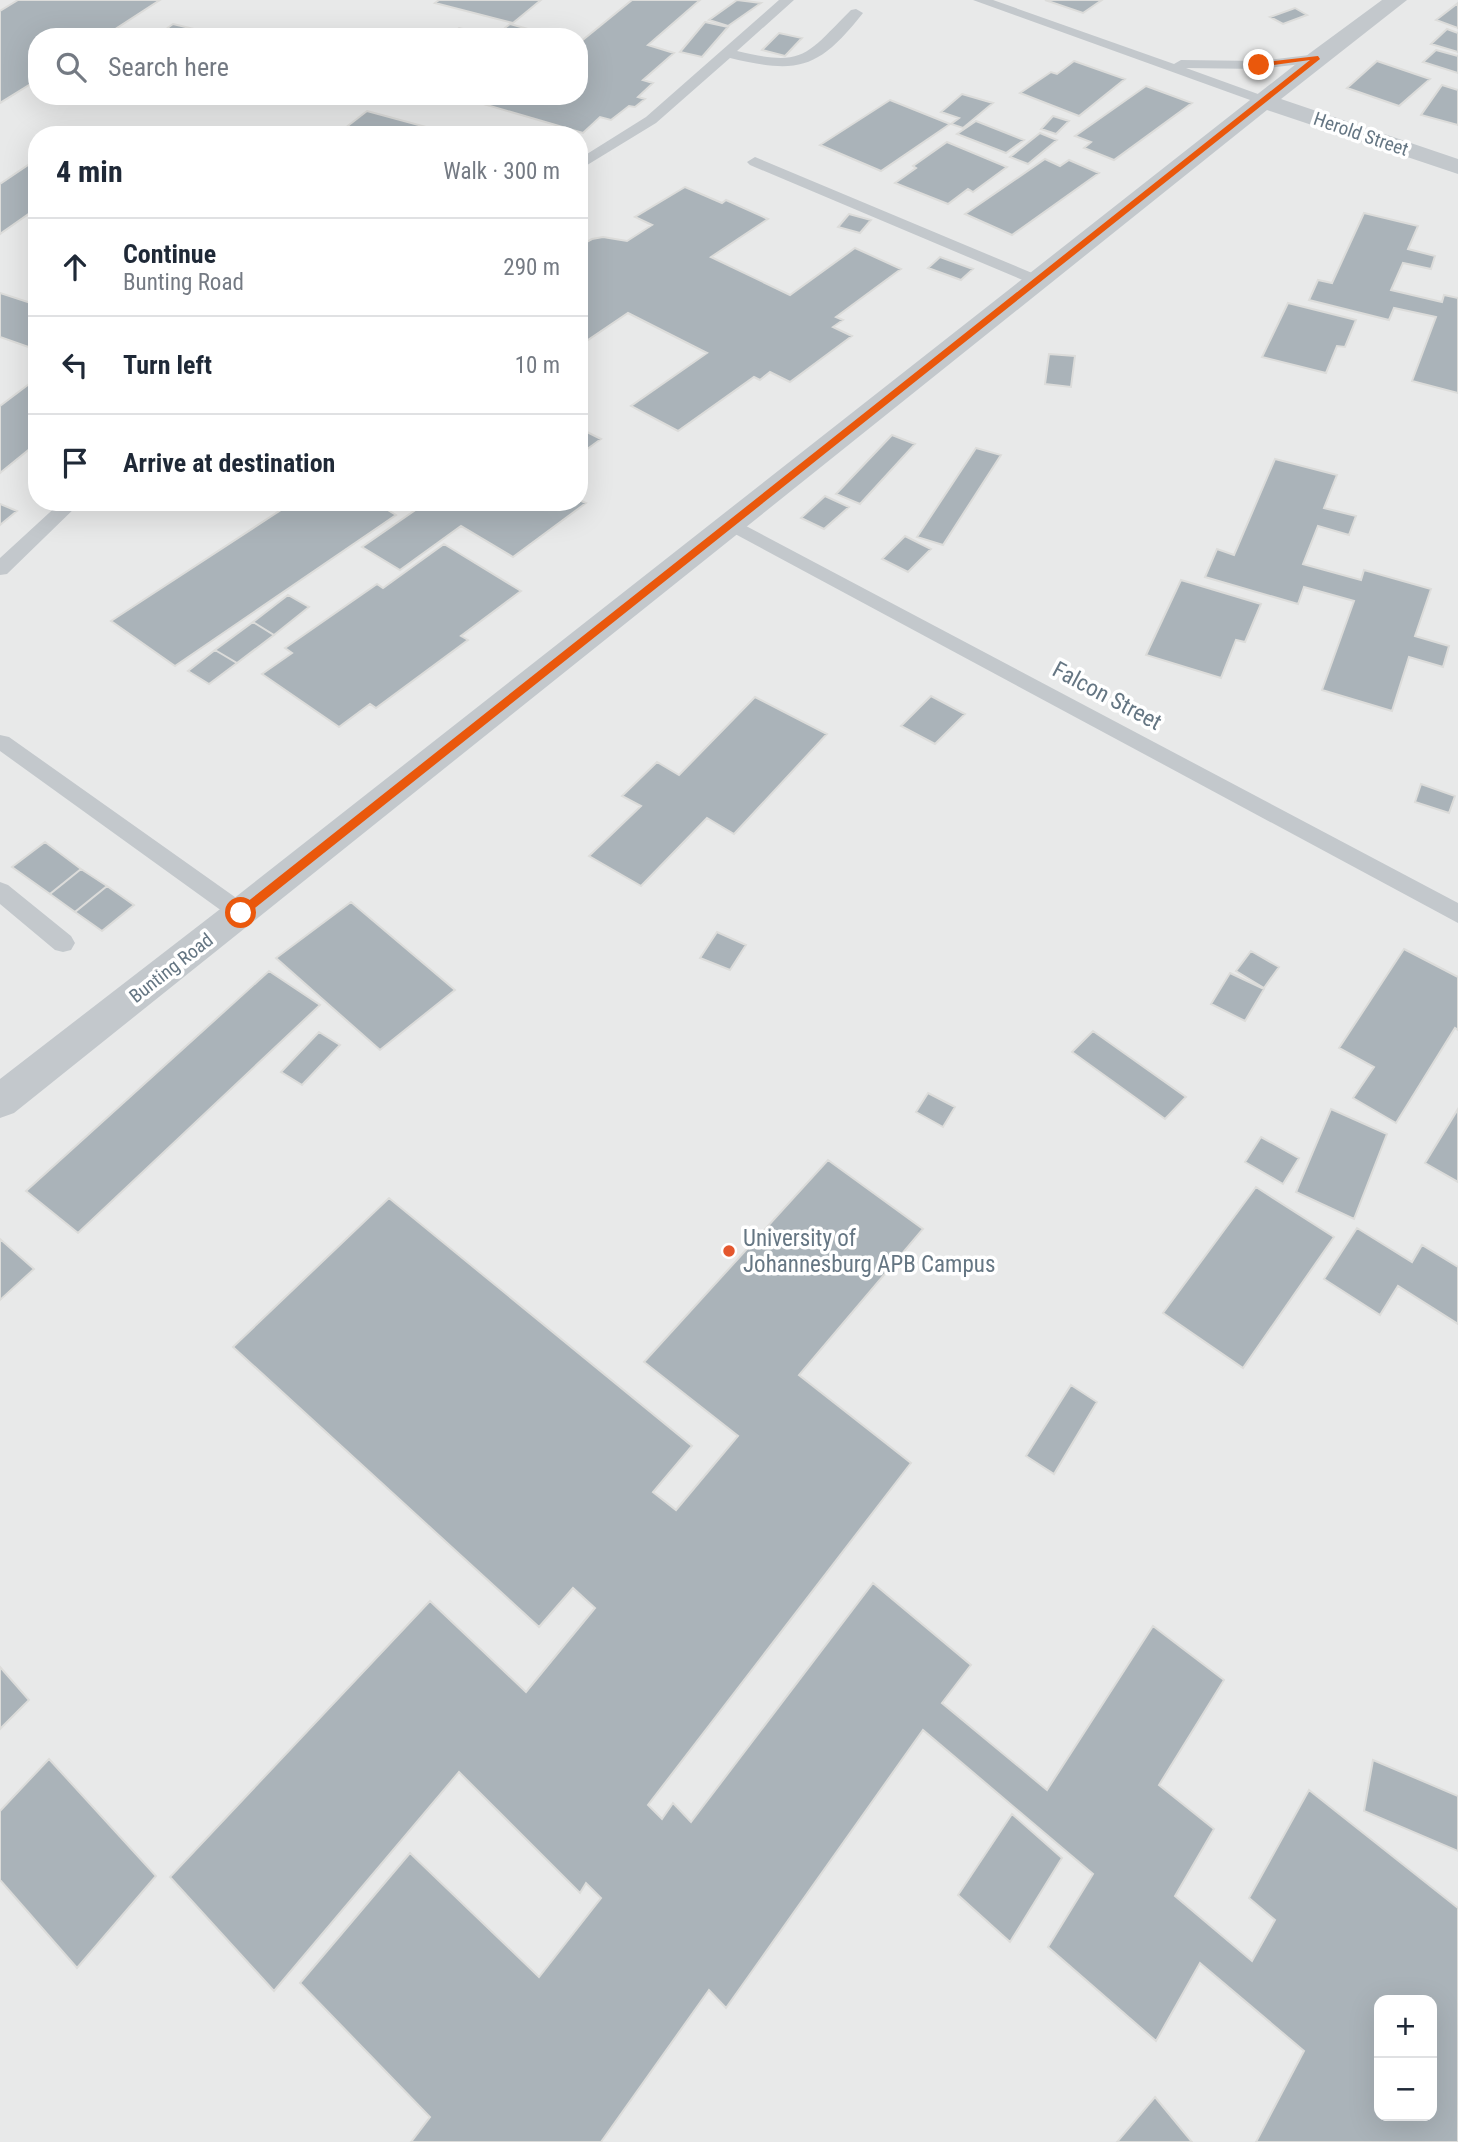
<!DOCTYPE html>
<html lang="en">
<head>
<meta charset="utf-8">
<style>
	body { margin:0; font-family:"Roboto Condensed",sans-serif; background:#f2f2f3; color:#1f2937 }
	.controls { position:absolute; right:21px; bottom:21px; display:grid; overflow:hidden; border-radius:14px; box-shadow:0 7px 28px #0002 }
	.controls button { width:63px; height:63px; display:grid; place-items:center; padding:0; border:0; border-bottom:2px solid #e0e1e3; background:#fff; color:#1f2937; font:35px sans-serif }
	.stop { position:absolute; width:21px; height:21px; margin:-16px; border:5px solid #ea580c; border-radius:50%; background:#fff }
	.stop.end { background:#ea580c; border-color:#fff; box-shadow:0 2px 7px #0008 }
	.list { margin:0; padding:0; list-style:none }
	h2 { display:flex; justify-content:space-between; align-items:center; height:91px; margin:0; padding:0 28px; font-size:30px }
	h2 small { font-size:23px; font-weight:400; color:#747a83 }
	.list li { display:grid; grid-template-columns:46px 1fr auto; gap:21px; align-items:center; box-sizing:border-box; height:98px; padding:0 28px; border-top:2px solid #e0e1e3 }
	.list b { display:block; font-size:26px; white-space:nowrap }
	.list p { margin:0; font-size:23px; white-space:nowrap; color:#747a83 }
	.list em { font-size:23px; font-style:normal; color:#747a83 }
	.icon { flex:none; width:38px; height:38px; fill:none; stroke:currentColor; stroke-width:2; stroke-linecap:round; stroke-linejoin:round }
	.map { position:relative; flex:none; width:1458px; height:2142px; overflow:hidden }
	.search { position:absolute; background:#fff; box-shadow:0 7px 28px #0002; left:28px; top:28px; width:560px; height:77px; display:flex; align-items:center; gap:18px; box-sizing:border-box; padding:0 24px; border-radius:28px; color:#747a83; font-size:26px }
	.panel { position:absolute; background:#fff; box-shadow:0 7px 28px #0002; left:28px; top:126px; width:560px; height:385px; border-radius:28px }
	.map>svg:first-child { display:block }
</style>
</head>
<body>
<div class="map">
<svg width="1458" height="2142" viewBox="0 0 1458 2142">
	<rect width="100%" height="100%" fill="#fafaf8"/>
	<path fill="#e8e9e9" fill-rule="evenodd" d="M 0,0 L 1458,0 L 1458,2142 L 0,2142 ZM 37,37 L 579,37 L 579,96 L 37,96 ZM 37,135 L 579,135 L 579,502 L 37,502 ZM 1379,2000 L 1432,2000 L 1432,2116 L 1379,2116 Z"/>
	<path fill="#aab3b9" stroke="#dcdcda" stroke-width="2" fill-rule="evenodd" d="M 18,0 L 160,0 L 103,37 L 37,37 L 37,80 L 0,103 L 0,11 Z
		M 439,0 L 541,0 L 513,23 L 435,3 Z
		M 632,0 L 700,0 L 648,45 L 674,53 L 643,80 L 653,83 L 638,97 L 645,99 L 635,107 L 629,106 L 611,120 L 600,117 L 583,133 L 456,96 L 579,96 L 579,43 Z
		M 737,0 L 761,3 L 728,26 L 709,20 Z
		M 1045,0 L 1102,0 L 1083,13 Z
		M 1458,3 L 1458,28 L 1436,20 Z
		M 1295,8 L 1307,15 L 1283,24 L 1270,17 Z
		M 705,22 L 728,27 L 702,57 L 680,52 Z
		M 173,24 L 198,30 L 188,37 L 155,37 Z
		M 510,24 L 557,37 L 493,37 Z
		M 459,28 L 493,37 L 447,37 Z
		M 1447,29 L 1458,33 L 1458,52 L 1431,44 Z
		M 779,33 L 802,38 L 785,56 L 762,50 Z
		M 1436,50 L 1458,56 L 1458,73 L 1423,62 Z
		M 1074,61 L 1125,79 L 1079,116 L 1020,93 L 1051,72 L 1057,74 Z
		M 1377,61 L 1430,79 L 1399,106 L 1347,88 Z
		M 1442,85 L 1458,90 L 1458,125 L 1421,115 Z
		M 1146,86 L 1192,103 L 1114,160 L 1084,148 L 1091,142 L 1075,136 Z
		M 962,94 L 993,103 L 963,128 L 951,124 L 959,118 L 941,112 Z
		M 890,100 L 950,124 L 881,171 L 820,145 Z
		M 367,111 L 426,127 L 417,135 L 336,135 Z
		M 1053,116 L 1069,121 L 1056,134 L 1041,129 Z
		M 976,121 L 1024,140 L 1006,153 L 957,134 Z
		M 1040,133 L 1057,140 L 1028,164 L 1010,157 Z
		M 947,142 L 1007,167 L 973,192 L 968,189 L 948,204 L 895,183 L 916,168 L 913,166 Z
		M 37,159 L 37,208 L 0,234 L 0,184 Z
		M 1045,159 L 1060,166 L 1069,160 L 1099,173 L 1012,235 L 965,214 Z
		M 685,187 L 722,203 L 726,200 L 768,219 L 711,257 L 790,295 L 855,248 L 901,269 L 836,317 L 843,320 L 833,327 L 852,336 L 790,382 L 770,372 L 760,380 L 754,377 L 678,431 L 631,406 L 707,353 L 628,313 L 579,346 L 579,272 L 585,268 L 579,263 L 579,246 L 592,239 L 603,237 L 627,241 L 652,225 L 635,217 Z
		M 1364,213 L 1418,226 L 1408,249 L 1435,256 L 1431,269 L 1403,263 L 1391,290 L 1442,302 L 1444,295 L 1458,298 L 1458,393 L 1412,381 L 1436,317 L 1394,308 L 1389,320 L 1309,300 L 1318,280 L 1332,283 Z
		M 849,214 L 871,220 L 860,233 L 838,227 Z
		M 940,257 L 973,269 L 961,280 L 928,268 Z
		M 0,293 L 37,305 L 37,350 L 0,337 Z
		M 1288,303 L 1356,320 L 1345,347 L 1337,346 L 1326,373 L 1262,357 Z
		M 1049,354 L 1075,356 L 1071,387 L 1045,384 Z
		M 37,378 L 37,443 L 0,473 L 0,406 Z
		M 579,428 L 601,439 L 579,455 Z
		M 892,435 L 915,444 L 860,504 L 836,494 Z
		M 976,448 L 1001,455 L 943,545 L 917,537 Z
		M 1275,459 L 1337,475 L 1324,508 L 1356,516 L 1349,535 L 1318,526 L 1303,564 L 1361,580 L 1364,570 L 1431,589 L 1415,636 L 1449,646 L 1443,667 L 1409,657 L 1392,711 L 1322,690 L 1354,601 L 1304,587 L 1298,604 L 1205,577 L 1217,549 L 1234,555 Z
		M 825,496 L 849,507 L 824,529 L 801,518 Z
		M 579,500 L 586,503 L 513,557 L 461,526 L 400,570 L 362,547 L 424,504 L 420,502 L 579,502 Z
		M 293,502 L 375,502 L 396,515 L 175,666 L 111,621 Z
		M 0,504 L 17,511 L 0,525 Z
		M 905,536 L 931,549 L 908,572 L 882,559 Z
		M 444,544 L 521,591 L 461,636 L 468,640 L 376,708 L 370,704 L 339,727 L 262,674 L 292,653 L 285,648 L 377,584 L 383,588 Z
		M 1181,580 L 1261,604 L 1245,642 L 1236,640 L 1221,678 L 1146,655 Z
		M 288,595 L 309,607 L 274,635 L 253,622 Z
		M 253,622 L 274,635 L 237,663 L 215,650 Z
		M 215,650 L 237,663 L 209,684 L 188,671 Z
		M 931,696 L 965,714 L 935,744 L 901,726 Z
		M 755,697 L 827,734 L 734,834 L 707,818 L 641,886 L 589,856 L 641,806 L 622,796 L 657,762 L 679,775 Z
		M 1421,784 L 1455,796 L 1449,813 L 1415,802 Z
		M 45,842 L 81,869 L 50,894 L 12,867 Z
		M 81,869 L 107,886 L 75,912 L 50,894 Z
		M 107,886 L 134,905 L 102,931 L 75,912 Z
		M 351,902 L 455,990 L 380,1050 L 276,958 Z
		M 717,932 L 746,945 L 730,970 L 700,958 Z
		M 1404,949 L 1458,977 L 1458,1030 L 1455,1028 L 1396,1123 L 1353,1098 L 1374,1067 L 1339,1048 Z
		M 1251,951 L 1279,967 L 1264,988 L 1236,971 Z
		M 269,971 L 320,1005 L 78,1233 L 26,1191 Z
		M 1230,973 L 1264,989 L 1245,1021 L 1211,1004 Z
		M 1093,1031 L 1186,1097 L 1165,1119 L 1072,1052 Z
		M 319,1032 L 340,1045 L 302,1085 L 281,1072 Z
		M 928,1093 L 955,1107 L 943,1127 L 916,1112 Z
		M 1331,1109 L 1387,1134 L 1354,1219 L 1296,1192 Z
		M 1458,1109 L 1458,1182 L 1425,1163 Z
		M 1261,1137 L 1299,1158 L 1283,1184 L 1245,1162 Z
		M 828,1160 L 923,1229 L 799,1375 L 911,1463 L 648,1805 L 662,1819 L 673,1803 L 691,1822 L 873,1583 L 971,1665 L 942,1703 L 1047,1790 L 1153,1626 L 1224,1680 L 1159,1785 L 1214,1829 L 1175,1896 L 1252,1961 L 1275,1920 L 1249,1898 L 1309,1790 L 1458,1908 L 1458,2142 L 1256,2142 L 1304,2051 L 1200,1963 L 1156,2041 L 1048,1947 L 1093,1874 L 923,1730 L 726,2008 L 709,1990 L 601,2142 L 411,2142 L 430,2117 L 300,1983 L 410,1853 L 539,1977 L 601,1898 L 586,1883 L 580,1893 L 459,1772 L 274,1991 L 170,1877 L 430,1601 L 526,1692 L 595,1608 L 573,1588 L 539,1627 L 233,1347 L 389,1198 L 692,1446 L 653,1492 L 676,1510 L 738,1436 L 644,1362 ZM 1379,2000 L 1432,2000 L 1432,2116 L 1379,2116 Z
		M 1256,1187 L 1334,1237 L 1243,1368 L 1163,1313 Z
		M 1357,1228 L 1412,1262 L 1422,1245 L 1458,1267 L 1458,1324 L 1398,1286 L 1380,1315 L 1324,1279 Z
		M 0,1239 L 34,1269 L 0,1300 Z
		M 1071,1385 L 1097,1402 L 1054,1474 L 1026,1456 Z
		M 0,1667 L 29,1700 L 0,1729 Z
		M 49,1759 L 156,1876 L 77,1968 L 0,1880 L 0,1811 Z
		M 1373,1760 L 1458,1796 L 1458,1851 L 1364,1811 Z
		M 1012,1814 L 1062,1858 L 1010,1942 L 958,1895 Z
		M 1155,2097 L 1192,2142 L 1117,2142 Z"/>
	<g fill="none" stroke-linecap="round" stroke-linejoin="round">
		<path fill="#c3c8cc" fill-rule="evenodd" d="M 779,0 L 794,0 L 737,51 C 804,67 805,56 851,10 L 856,9 L 863,13 C 818,70 798,74 730,58 L 656,123 L 579,170 L 579,159 L 646,117 Z
			M 973,0 L 993,0 L 1174,64 L 1181,60 L 1259,61 L 1318,54 L 1325,58 L 1318,62 L 1259,69 L 1186,68 L 1269,98 L 1271,101 L 1269,104 L 1264,105 Z
			M 755,157 L 1044,278 L 1046,281 L 1044,284 L 1032,284 L 750,165 L 747,162 Z
			M 61,502 L 81,502 L 7,574 L 0,575 L 0,558 Z
			M 731,518 L 1458,903 L 1458,923 L 724,528 L 722,524 L 724,520 Z
			M 0,735 L 9,737 L 249,907 L 252,913 L 249,919 L 241,922 L 233,919 L 0,751 Z
			M 0,882 L 8,885 L 71,936 L 75,943 L 71,950 L 63,952 L 55,950 L 0,904 Z"/>
		<path fill="#c3c8cc" fill-rule="evenodd" d="M 1382,0 L 1407,0 L 1281,99 L 1458,159 L 1458,174 L 1267,110 L 14,1113 L 0,1118 L 0,1079 L 228,903 L 1310,53 Z"/>
	</g>
	<path fill="#ea580c" d="M 1318,56 L 1320,59 L 245,916 L 237,916 L 237,910 L 1310,60 L 1259,67 L 1257,63 Z"/>
	<circle fill="#e4572e" stroke="#fff" stroke-width="2.5" cx="729" cy="1251" r="7"/>
	<g text-anchor="middle" dominant-baseline="central" stroke-width="7" stroke-linejoin="round" paint-order="stroke">
		<g font-size="19" fill="#657683" stroke="#fff">
			<text transform="translate(1361 134) rotate(19)">Herold Street</text>
			<text transform="translate(171 968) rotate(-38)">Bunting Road</text>
		</g>
		<g font-size="23" fill="#657683" stroke="#fff">
			<text transform="translate(1107 696) rotate(28)">Falcon Street</text>
		</g>
		<g font-size="23" fill="#657683" stroke="#fff" text-anchor="start">
			<text x="743" y="1238">University of<tspan x="743" dy="26">Johannesburg APB Campus</tspan></text>
		</g>
	</g>
</svg>
<div class="controls">
<button>+</button>
<button>−</button>
</div>
<div class="stop" style="left:241px;top:913px"></div>
<div class="stop end" style="left:1259px;top:65px"></div>
<div class="search"><svg class="icon" aria-label="search" viewBox="0 0 24 24"><circle cx="10" cy="10" r="6"/><path d="M15 15l6 6"/></svg>Search here</div>
<section class="panel">
<h2>4 min<small>Walk · 300 m</small></h2>
<ul class="list">
<li><svg class="icon" aria-label="ahead" viewBox="0 0 24 24"><path d="M12 20V5M6 11l6-6 6 6"/></svg><div><b>Continue</b><p>Bunting Road</p></div><em>290 m</em></li>
<li><svg class="icon" aria-label="left" viewBox="0 0 24 24"><path d="M17 20v-9H6M10 6l-5 5 5 5"/></svg><div><b>Turn left</b></div><em>10 m</em></li>
<li><svg class="icon" aria-label="arrive" viewBox="0 0 24 24"><path d="M6 21V4h12l-3 4 3 4H6"/></svg><div><b>Arrive at destination</b></div></li>
</ul>
</section>
</div>
</body>
</html>
